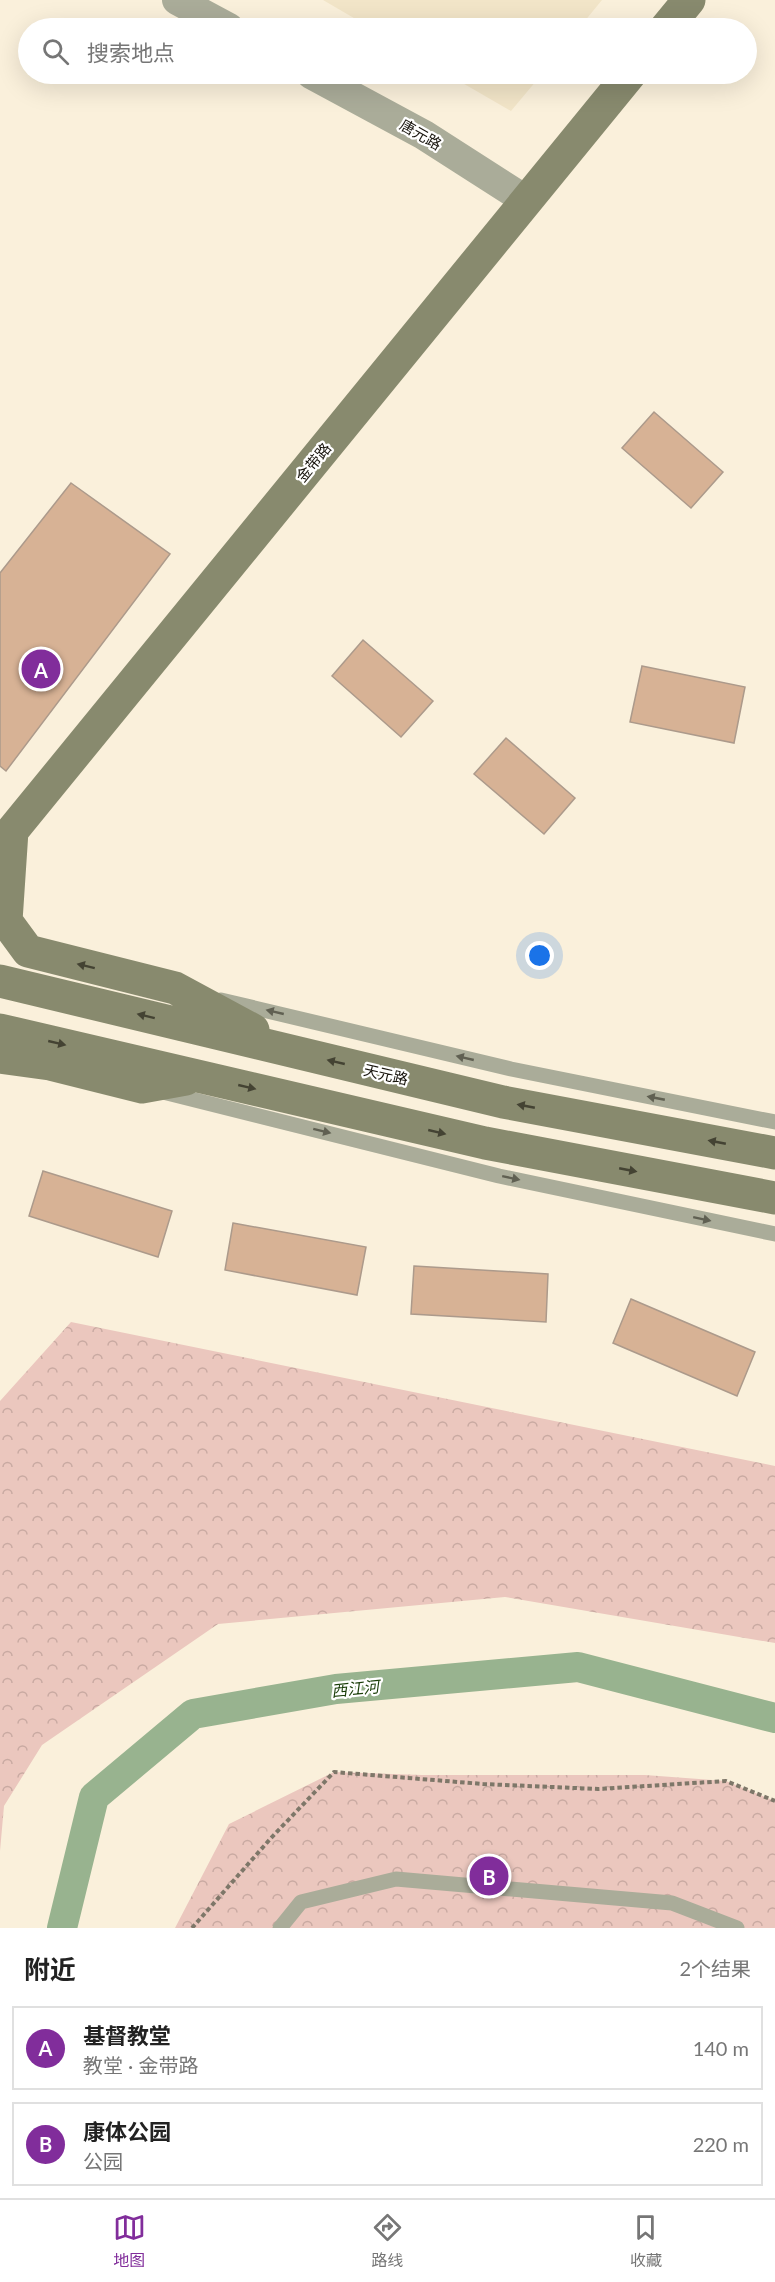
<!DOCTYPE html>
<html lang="zh">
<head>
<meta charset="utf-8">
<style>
	body { margin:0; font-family:Lato,"Noto Sans SC",sans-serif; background:#f6f6f6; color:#222 }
	.you { position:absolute; left:540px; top:956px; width:21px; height:21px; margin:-15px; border:4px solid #fff; border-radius:50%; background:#1a73e8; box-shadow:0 0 0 9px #1a73e833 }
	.badge { display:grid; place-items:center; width:39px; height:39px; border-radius:50%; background:#812d9b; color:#fff; font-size:20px; font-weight:700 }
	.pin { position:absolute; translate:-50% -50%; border:3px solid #fff; box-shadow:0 2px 6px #0006 }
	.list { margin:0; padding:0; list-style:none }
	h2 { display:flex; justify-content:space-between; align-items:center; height:78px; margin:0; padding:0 24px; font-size:26px }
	h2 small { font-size:20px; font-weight:400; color:#767676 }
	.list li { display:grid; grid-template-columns:39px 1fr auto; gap:18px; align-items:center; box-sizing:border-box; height:84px; margin:0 12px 12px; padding:0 12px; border:2px solid #e0e0e0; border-radius:0px }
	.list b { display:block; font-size:22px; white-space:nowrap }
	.list p { margin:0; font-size:20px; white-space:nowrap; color:#767676 }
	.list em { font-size:20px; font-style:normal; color:#767676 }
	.icon { flex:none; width:33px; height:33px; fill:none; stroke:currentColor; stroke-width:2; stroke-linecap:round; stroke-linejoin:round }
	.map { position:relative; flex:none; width:775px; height:1928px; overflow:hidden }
	.search { position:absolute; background:#fff; box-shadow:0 6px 24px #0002; left:18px; right:18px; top:18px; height:66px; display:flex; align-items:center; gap:15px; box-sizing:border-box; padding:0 21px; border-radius:33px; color:#767676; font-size:22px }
	.sheet { height:270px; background:#fff }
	nav { display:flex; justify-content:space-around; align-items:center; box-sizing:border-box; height:84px; border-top:2px solid #e0e0e0; background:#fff; font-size:16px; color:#767676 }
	nav a { display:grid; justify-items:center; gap:3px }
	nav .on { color:#812d9b }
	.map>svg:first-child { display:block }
</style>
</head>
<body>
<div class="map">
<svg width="775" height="1928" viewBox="0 0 775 1928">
	<defs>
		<pattern id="park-crowns" width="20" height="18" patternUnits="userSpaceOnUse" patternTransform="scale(1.5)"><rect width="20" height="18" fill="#ebc7be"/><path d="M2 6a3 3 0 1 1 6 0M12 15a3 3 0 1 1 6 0" fill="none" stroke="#c9aaa2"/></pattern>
	</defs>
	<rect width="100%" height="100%" fill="#faf0db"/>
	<path fill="#f2e5c8" d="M 323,0 L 602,0 L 579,28 L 371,28 Z
		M 447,74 L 542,74 L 511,111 Z"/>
	<path fill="url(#park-crowns)" d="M 71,1322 L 775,1466 L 775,1643 L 505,1597 L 218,1624 L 42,1745 L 4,1806 L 0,1851 L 0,1401 Z
		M 334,1772 L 422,1775 L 645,1775 L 726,1781 L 775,1801 L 775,1928 L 175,1928 L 229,1824 Z"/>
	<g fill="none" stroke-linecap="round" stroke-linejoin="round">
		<path stroke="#98b38f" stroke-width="30" d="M 62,1928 L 94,1797 L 193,1714 L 336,1689 L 578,1667 L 775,1718"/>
	</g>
	<path fill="#d7b295" stroke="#ac9a8b" stroke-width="1.5" d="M 654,412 L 723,472 L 691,508 L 622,448 Z
		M 71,483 L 170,554 L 6,771 L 0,766 L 0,573 Z
		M 363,640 L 433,701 L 401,737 L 332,676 Z
		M 642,666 L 745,687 L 734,743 L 630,722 Z
		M 506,738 L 575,798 L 544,834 L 474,774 Z
		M 43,1171 L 172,1211 L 158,1257 L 29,1216 Z
		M 233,1223 L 366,1247 L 357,1295 L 225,1270 Z
		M 414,1266 L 548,1274 L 546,1322 L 411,1314 Z
		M 631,1299 L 755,1352 L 737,1396 L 613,1343 Z"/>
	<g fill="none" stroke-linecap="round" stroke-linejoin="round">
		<path stroke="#7e7769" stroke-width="4" stroke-dasharray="4.5 3" stroke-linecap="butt" d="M 192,1928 L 271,1838 L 334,1772 L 483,1784 L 598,1789 L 726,1781 L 775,1801"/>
		<path stroke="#aaac99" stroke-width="15" d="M 221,1000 L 511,1069 L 775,1122
			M 163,1092 L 499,1176 L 775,1234
			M 280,1928 L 301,1902 L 396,1879 L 672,1903 L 737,1928"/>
		<path stroke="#aaac99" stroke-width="30" d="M 177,0 L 229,28
			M 311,74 L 424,135 L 527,201"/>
		<path stroke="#888a6e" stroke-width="33" d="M 666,28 L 689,0
			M 12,831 L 6,921 L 28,951 L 175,988 L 253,1030
			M 0,852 L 12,831 L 630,74
			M 0,981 L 503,1102 L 775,1153
			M 0,1030 L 485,1143 L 775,1198
			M 0,1057 L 50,1064 L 142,1087 L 186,1079"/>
	</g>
	<defs><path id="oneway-solid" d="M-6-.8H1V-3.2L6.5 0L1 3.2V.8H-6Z" transform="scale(1.5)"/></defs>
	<g fill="#444333">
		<use href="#oneway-solid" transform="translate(86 966) rotate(-166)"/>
		<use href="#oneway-solid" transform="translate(146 1016) rotate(-166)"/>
		<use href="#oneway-solid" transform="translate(57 1043) rotate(13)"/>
		<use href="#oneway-solid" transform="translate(336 1062) rotate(-167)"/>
		<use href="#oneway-solid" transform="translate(247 1087) rotate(13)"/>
		<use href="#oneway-solid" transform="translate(526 1106) rotate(-169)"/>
		<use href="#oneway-solid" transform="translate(437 1132) rotate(13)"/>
		<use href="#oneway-solid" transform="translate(717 1142) rotate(-169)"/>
		<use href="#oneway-solid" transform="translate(628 1170) rotate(11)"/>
	</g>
	<g fill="#606052">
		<use href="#oneway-solid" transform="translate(275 1012) rotate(-167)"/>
		<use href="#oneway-solid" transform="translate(465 1058) rotate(-167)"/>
		<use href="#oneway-solid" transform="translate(656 1098) rotate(-169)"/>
		<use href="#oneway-solid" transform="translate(322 1131) rotate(14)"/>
		<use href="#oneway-solid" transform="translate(511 1178) rotate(12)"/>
		<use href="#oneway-solid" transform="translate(702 1219) rotate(12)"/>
	</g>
	<g text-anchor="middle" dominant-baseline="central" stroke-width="4.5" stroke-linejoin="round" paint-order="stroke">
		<g font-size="15" fill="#17130c" stroke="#fff">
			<text transform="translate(421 134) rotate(30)">唐元路</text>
			<text transform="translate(313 462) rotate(-51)">金带路</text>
			<text transform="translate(386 1074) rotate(13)">天元路</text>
		</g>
		<g font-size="16" font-style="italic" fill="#1b3e09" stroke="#fff">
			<text transform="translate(355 1688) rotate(-6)">西江河</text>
		</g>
	</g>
</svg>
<div class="you"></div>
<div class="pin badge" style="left:41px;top:669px">A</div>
<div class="pin badge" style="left:489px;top:1876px">B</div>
<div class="search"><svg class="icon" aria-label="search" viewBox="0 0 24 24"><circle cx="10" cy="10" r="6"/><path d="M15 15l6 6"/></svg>搜索地点</div>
</div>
<section class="sheet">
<h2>附近<small>2个结果</small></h2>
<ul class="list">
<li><span class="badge">A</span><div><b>基督教堂</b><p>教堂 · 金带路</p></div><em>140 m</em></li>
<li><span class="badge">B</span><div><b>康体公园</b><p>公园</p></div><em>220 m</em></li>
</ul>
</section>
<nav>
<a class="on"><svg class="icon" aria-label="map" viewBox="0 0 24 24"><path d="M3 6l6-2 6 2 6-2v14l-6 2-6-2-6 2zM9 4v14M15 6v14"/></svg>地图</a>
<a><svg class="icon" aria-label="directions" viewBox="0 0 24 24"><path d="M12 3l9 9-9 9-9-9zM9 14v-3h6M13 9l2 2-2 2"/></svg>路线</a>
<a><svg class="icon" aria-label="saved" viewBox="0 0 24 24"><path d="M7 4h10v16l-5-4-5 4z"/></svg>收藏</a>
</nav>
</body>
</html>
